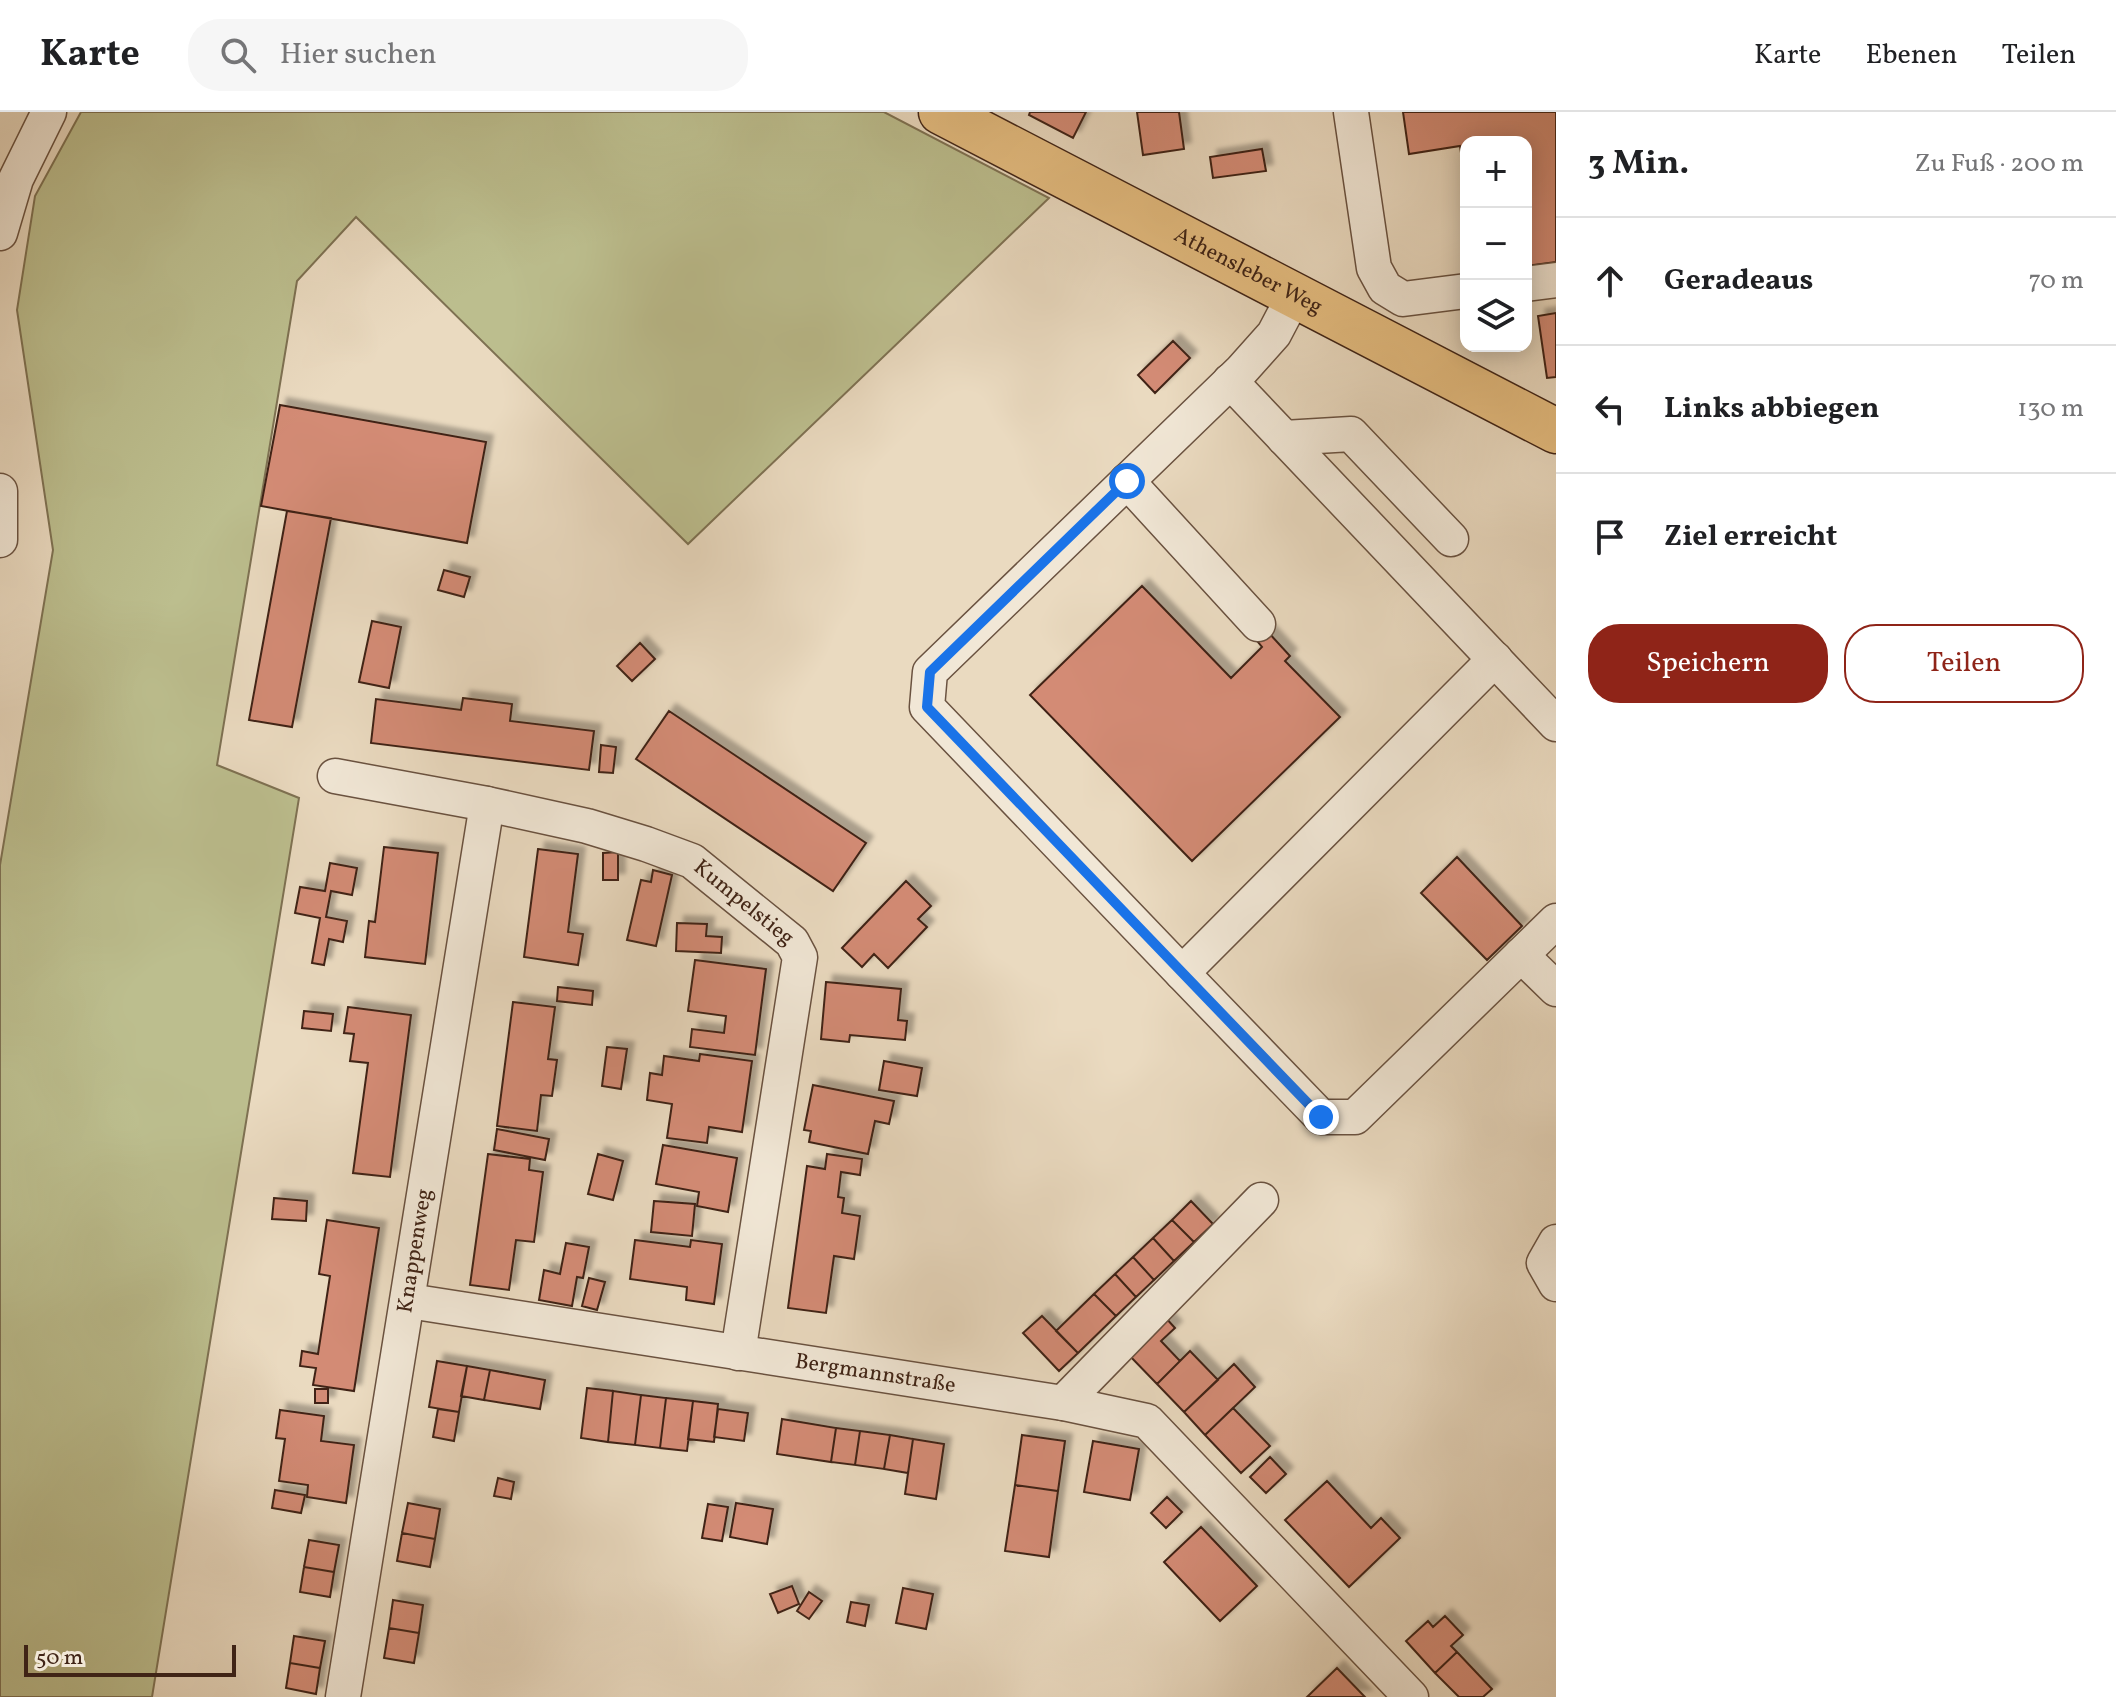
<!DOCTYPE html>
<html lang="de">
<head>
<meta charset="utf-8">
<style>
	body { margin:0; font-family:Vollkorn,serif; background:#f6f6f6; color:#202124 }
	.controls { position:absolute; right:24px; top:24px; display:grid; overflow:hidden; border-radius:16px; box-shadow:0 4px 20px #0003 }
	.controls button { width:72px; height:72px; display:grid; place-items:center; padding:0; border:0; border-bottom:2px solid #e0e0e0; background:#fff; color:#202124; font:40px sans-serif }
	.scale { position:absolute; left:24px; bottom:20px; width:212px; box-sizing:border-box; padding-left:8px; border:4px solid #402416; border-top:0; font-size:22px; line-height:28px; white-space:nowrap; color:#402416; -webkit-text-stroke:6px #f1e7d6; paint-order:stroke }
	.stop { position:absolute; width:24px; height:24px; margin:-18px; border:6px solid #1a73e8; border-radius:50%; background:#fff }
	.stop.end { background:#1a73e8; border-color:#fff; box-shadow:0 2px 8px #0008 }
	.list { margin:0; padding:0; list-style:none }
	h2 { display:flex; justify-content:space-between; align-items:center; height:104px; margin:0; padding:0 32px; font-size:34px }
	h2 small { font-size:26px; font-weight:400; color:#757577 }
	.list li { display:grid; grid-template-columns:52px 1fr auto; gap:24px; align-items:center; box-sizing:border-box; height:128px; padding:0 32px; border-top:2px solid #e0e0e0 }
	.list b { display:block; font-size:30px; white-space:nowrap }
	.list em { font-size:26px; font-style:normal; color:#757577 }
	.actions { display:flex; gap:16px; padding:24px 32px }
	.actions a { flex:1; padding:18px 0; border:2px solid #8f2418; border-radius:32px; text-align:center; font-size:28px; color:#8f2418 }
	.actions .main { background:#8f2418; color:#fff }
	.icon { flex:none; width:44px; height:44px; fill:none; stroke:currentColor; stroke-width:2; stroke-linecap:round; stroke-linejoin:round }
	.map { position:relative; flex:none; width:1556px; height:1585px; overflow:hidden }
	header { display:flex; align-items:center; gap:48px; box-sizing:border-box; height:112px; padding:0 40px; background:#fff; border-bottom:2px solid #e0e0e0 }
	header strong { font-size:38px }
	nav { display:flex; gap:44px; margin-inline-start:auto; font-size:28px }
	.search { width:560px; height:72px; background:#f6f6f6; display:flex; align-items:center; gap:20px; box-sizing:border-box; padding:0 28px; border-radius:32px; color:#757577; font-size:30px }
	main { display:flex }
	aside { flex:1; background:#fff }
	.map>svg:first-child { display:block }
</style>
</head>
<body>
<header>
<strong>Karte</strong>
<div class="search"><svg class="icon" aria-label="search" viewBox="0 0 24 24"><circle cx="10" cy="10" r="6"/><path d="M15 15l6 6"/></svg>Hier suchen</div>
<nav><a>Karte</a><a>Ebenen</a><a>Teilen</a></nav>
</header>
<main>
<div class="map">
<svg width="1556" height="1585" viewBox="0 0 1556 1585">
	<defs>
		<filter id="shadow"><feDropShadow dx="7" dy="-7" stdDeviation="2" flood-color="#0004"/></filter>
	</defs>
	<rect width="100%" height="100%" fill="#eadac0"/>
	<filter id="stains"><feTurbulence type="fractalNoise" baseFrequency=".0025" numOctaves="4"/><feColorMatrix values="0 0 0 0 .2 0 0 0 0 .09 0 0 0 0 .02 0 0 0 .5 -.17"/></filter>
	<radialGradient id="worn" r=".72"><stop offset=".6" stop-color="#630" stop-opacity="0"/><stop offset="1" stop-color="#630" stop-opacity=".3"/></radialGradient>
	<path fill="#bcbe8e" stroke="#7e7152" stroke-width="2" d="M 81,0 L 884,0 L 1049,86 L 688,432 L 356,105 L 297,169 L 217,653 L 299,686 L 152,1585 L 0,1585 L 0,753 L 53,438 L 17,198 L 35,84 Z"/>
	<path fill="#d38b75" stroke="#402416" stroke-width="2" filter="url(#shadow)" d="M 1030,0 L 1086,0 L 1073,26 L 1029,3 Z
		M 1137,0 L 1179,0 L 1184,37 L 1143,43 Z
		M 1403,0 L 1556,0 L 1556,150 L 1526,154 L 1526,30 L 1466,30 L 1466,75 L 1460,34 L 1409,42 Z
		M 1262,37 L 1266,59 L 1213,66 L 1210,45 Z
		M 1556,201 L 1556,265 L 1547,266 L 1538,204 Z
		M 1173,229 L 1190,246 L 1155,281 L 1138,263 Z
		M 280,293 L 486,330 L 467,431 L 261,394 Z
		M 287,399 L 331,406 L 292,615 L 249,608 Z
		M 444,458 L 470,465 L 464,485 L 438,478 Z
		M 1142,474 L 1231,566 L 1262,535 L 1258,530 L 1268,520 L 1290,544 L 1285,549 L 1340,605 L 1192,749 L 1030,583 Z
		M 372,509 L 401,515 L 389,576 L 359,570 Z
		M 640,531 L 655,547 L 632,569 L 617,554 Z
		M 463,586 L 512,592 L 510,609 L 594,619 L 589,658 L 371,631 L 376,587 L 461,598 Z
		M 669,599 L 866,731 L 833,779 L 636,647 Z
		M 601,633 L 616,635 L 613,661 L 599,660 Z
		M 384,735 L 438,741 L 425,852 L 365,845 L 369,809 L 375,810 Z
		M 538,737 L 578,742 L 568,820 L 583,822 L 578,853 L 524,845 Z
		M 618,740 L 618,768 L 603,768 L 603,741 Z
		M 1457,745 L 1522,814 L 1487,848 L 1421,781 Z
		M 330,751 L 357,756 L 352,783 L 331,779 L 326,805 L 347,809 L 343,830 L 329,827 L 324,853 L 312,851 L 320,806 L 295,801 L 300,775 L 325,779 Z
		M 653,758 L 672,763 L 656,834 L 627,828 L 641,768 L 651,770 Z
		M 906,769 L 931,794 L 918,807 L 927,815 L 888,856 L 874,842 L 862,855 L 842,836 Z
		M 677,811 L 707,812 L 706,824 L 722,825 L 721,841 L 676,839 Z
		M 695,848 L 766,857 L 755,943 L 690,935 L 692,917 L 724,921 L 726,904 L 688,899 Z
		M 826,870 L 901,877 L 898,908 L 907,909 L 905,928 L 850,923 L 849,930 L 821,927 Z
		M 558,875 L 593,879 L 592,893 L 557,889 Z
		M 513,890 L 555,895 L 548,947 L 557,948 L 552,984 L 541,983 L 537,1019 L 497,1014 Z
		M 348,895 L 411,903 L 390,1065 L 353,1061 L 368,951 L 350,949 L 354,922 L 344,921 Z
		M 304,899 L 333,902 L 331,919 L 302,916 Z
		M 607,935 L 627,937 L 621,977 L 602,974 Z
		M 700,942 L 752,949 L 742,1020 L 709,1015 L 707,1031 L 667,1026 L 672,992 L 647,988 L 650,961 L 662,963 L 664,944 L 699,949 Z
		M 884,949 L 922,956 L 917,984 L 879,978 Z
		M 813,973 L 894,989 L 889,1012 L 875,1009 L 868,1042 L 809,1030 L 811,1019 L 804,1018 Z
		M 497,1017 L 549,1027 L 545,1048 L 494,1038 Z
		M 663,1033 L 737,1046 L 728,1100 L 697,1094 L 699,1080 L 656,1072 Z
		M 488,1042 L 530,1047 L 529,1058 L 543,1060 L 534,1130 L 516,1128 L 509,1178 L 470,1173 Z
		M 598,1042 L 623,1049 L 613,1088 L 588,1082 Z
		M 827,1042 L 862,1047 L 860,1063 L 841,1060 L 838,1085 L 844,1086 L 842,1101 L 860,1104 L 854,1147 L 834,1144 L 826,1201 L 788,1196 L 807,1054 L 825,1057 Z
		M 274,1086 L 307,1089 L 306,1109 L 272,1107 Z
		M 654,1089 L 695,1092 L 692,1124 L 651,1120 Z
		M 1191,1089 L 1213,1112 L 1194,1130 L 1172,1108 Z
		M 327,1108 L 379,1116 L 354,1279 L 313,1273 L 316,1256 L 300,1254 L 302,1239 L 318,1242 L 330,1164 L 319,1162 Z
		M 1172,1108 L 1194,1130 L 1174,1149 L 1153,1126 Z
		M 1153,1126 L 1174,1149 L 1154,1168 L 1133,1145 Z
		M 635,1128 L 690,1135 L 691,1128 L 722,1132 L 714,1192 L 686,1188 L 687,1175 L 630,1167 Z
		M 566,1131 L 589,1135 L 583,1166 L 577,1165 L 572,1194 L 539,1188 L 544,1158 L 560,1162 Z
		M 1133,1145 L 1154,1168 L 1136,1185 L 1115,1162 Z
		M 1115,1162 L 1136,1185 L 1116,1204 L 1094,1182 Z
		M 589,1166 L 605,1170 L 597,1198 L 582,1194 Z
		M 1094,1182 L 1116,1204 L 1078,1241 L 1056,1219 Z
		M 1042,1204 L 1078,1241 L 1059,1259 L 1023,1221 Z
		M 1165,1205 L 1175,1216 L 1161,1229 L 1180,1249 L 1157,1272 L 1127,1241 Z
		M 1190,1239 L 1218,1268 L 1184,1300 L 1157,1272 Z
		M 437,1249 L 467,1254 L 459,1300 L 429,1295 Z
		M 1234,1252 L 1255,1275 L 1205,1323 L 1184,1300 Z
		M 467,1254 L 490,1258 L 484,1288 L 461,1284 Z
		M 490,1258 L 545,1268 L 540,1297 L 484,1288 Z
		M 587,1276 L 613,1279 L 608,1330 L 581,1326 Z
		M 315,1277 L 328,1277 L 328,1291 L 315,1291 Z
		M 613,1279 L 641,1283 L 635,1333 L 608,1330 Z
		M 641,1283 L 666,1286 L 660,1336 L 635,1333 Z
		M 666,1286 L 693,1289 L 687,1339 L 660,1336 Z
		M 693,1289 L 718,1292 L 714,1330 L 688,1327 Z
		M 1233,1296 L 1270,1334 L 1241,1361 L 1205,1323 Z
		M 438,1297 L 459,1300 L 454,1329 L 433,1325 Z
		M 718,1297 L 748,1301 L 744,1329 L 714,1325 Z
		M 280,1298 L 324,1304 L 321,1329 L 354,1333 L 346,1391 L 307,1385 L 308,1373 L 279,1369 L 285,1327 L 276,1326 Z
		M 782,1307 L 836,1316 L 831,1350 L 777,1342 Z
		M 836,1316 L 860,1319 L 855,1353 L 831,1350 Z
		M 860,1319 L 890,1323 L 884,1357 L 855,1353 Z
		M 890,1323 L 913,1327 L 908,1361 L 884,1357 Z
		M 1022,1323 L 1065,1329 L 1058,1379 L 1015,1373 Z
		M 913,1327 L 944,1332 L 936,1387 L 905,1382 Z
		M 1093,1329 L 1139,1337 L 1130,1388 L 1084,1380 Z
		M 1270,1345 L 1286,1362 L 1266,1381 L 1250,1365 Z
		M 498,1366 L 514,1370 L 511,1387 L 494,1384 Z
		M 1327,1369 L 1371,1416 L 1381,1406 L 1400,1426 L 1349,1475 L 1285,1408 Z
		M 1015,1373 L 1058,1379 L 1049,1445 L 1005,1439 Z
		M 275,1378 L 305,1383 L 301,1401 L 272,1396 Z
		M 1167,1385 L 1182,1400 L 1166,1416 L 1151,1401 Z
		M 408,1391 L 440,1397 L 435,1427 L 402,1421 Z
		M 736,1391 L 773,1397 L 767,1432 L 730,1425 Z
		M 708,1392 L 728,1395 L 722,1429 L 702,1426 Z
		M 1201,1415 L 1257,1474 L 1220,1509 L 1164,1450 Z
		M 402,1421 L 435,1427 L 430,1455 L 397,1449 Z
		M 309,1428 L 339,1433 L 334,1460 L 304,1455 Z
		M 304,1455 L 334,1460 L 330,1485 L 300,1480 Z
		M 792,1474 L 799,1492 L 778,1501 L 770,1482 Z
		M 903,1476 L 933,1482 L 926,1517 L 896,1511 Z
		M 809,1480 L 822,1489 L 809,1507 L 797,1499 Z
		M 393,1488 L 423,1493 L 419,1521 L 389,1516 Z
		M 851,1490 L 869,1493 L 865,1514 L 847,1510 Z
		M 1445,1504 L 1463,1523 L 1451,1534 L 1457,1540 L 1435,1561 L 1406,1529 L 1428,1509 L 1433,1515 Z
		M 389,1516 L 419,1521 L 414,1551 L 384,1546 Z
		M 294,1524 L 325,1529 L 320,1556 L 290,1551 Z
		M 1457,1540 L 1492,1577 L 1483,1585 L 1459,1585 L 1435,1561 Z
		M 290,1551 L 320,1556 L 316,1582 L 286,1576 Z
		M 1337,1556 L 1365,1585 L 1307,1585 Z"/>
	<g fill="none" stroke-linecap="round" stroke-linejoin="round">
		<defs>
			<g id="minor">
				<path d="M 1351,0 L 1374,156 L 1385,176 L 1403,187 L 1466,179"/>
				<path d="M 0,121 L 16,67 L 49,0"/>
				<path d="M 1526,172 L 1556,168"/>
				<path d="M 1294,184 L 1274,222 L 1241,259 L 930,560 L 927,595 L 1182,861 L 1495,547"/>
				<path d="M 1230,269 L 1556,612"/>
				<path d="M 1284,326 L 1351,322 L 1451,427"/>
				<path d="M 1127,369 L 1258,512"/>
				<path d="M 0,379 L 0,428"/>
				<path id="s1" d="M 335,664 L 487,692 L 587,714 L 646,732 L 692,749 L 792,830 L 800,845 L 738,1241"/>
				<path d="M 1521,843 L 1556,877"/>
				<path d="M 1182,861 L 1321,1005 L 1355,1005 L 1556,809"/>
				<path d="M 1556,1130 L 1544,1151 L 1556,1172"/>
				<path id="s2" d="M 409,1189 L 1063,1291 L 1261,1088"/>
				<path d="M 1063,1291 L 1147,1309 L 1411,1585"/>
				<path id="s3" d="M 343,1585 L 487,692"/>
			</g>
			<g id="major">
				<path id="s4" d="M 941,0 L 1556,319"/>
			</g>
		</defs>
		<use href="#minor" stroke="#6a5240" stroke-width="37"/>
		<use href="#major" stroke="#402416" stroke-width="47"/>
		<use href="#minor" stroke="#f1e7d6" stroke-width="34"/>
		<use href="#major" stroke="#e5bd80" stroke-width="44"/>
	</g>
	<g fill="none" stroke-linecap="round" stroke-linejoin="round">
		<path stroke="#1a73e8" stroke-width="10" d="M 1127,369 L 930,560 L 927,595 L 1321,1005"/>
	</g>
	<g text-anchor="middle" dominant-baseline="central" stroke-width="6" stroke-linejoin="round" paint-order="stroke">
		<g font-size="22" fill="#402416" stroke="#f1e7d6">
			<text stroke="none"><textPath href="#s4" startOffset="346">Athensleber Weg</textPath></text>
			<text stroke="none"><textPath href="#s1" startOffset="434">Kumpelstieg</textPath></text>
			<text stroke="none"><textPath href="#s3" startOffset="452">Knappenweg</textPath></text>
			<text stroke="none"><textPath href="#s2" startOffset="472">Bergmannstraße</textPath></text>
		</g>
	</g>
	<rect width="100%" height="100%" filter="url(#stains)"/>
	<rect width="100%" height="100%" fill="url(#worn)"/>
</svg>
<div class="controls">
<button>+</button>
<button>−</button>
<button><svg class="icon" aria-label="layers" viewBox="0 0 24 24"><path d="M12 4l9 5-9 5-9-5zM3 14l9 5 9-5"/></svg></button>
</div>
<div class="scale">50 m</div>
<div class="stop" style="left:1127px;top:369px"></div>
<div class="stop end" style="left:1321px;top:1005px"></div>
</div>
<aside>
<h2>3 Min.<small>Zu Fuß · 200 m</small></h2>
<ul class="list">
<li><svg class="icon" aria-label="ahead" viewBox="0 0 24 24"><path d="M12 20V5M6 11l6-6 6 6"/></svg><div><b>Geradeaus</b></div><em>70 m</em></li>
<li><svg class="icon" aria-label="left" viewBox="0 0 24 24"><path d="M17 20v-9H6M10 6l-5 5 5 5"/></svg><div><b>Links abbiegen</b></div><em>130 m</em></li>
<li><svg class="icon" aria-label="arrive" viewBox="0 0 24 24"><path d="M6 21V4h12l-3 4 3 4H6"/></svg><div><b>Ziel erreicht</b></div></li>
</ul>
<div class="actions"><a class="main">Speichern</a><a>Teilen</a></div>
</aside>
</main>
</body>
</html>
